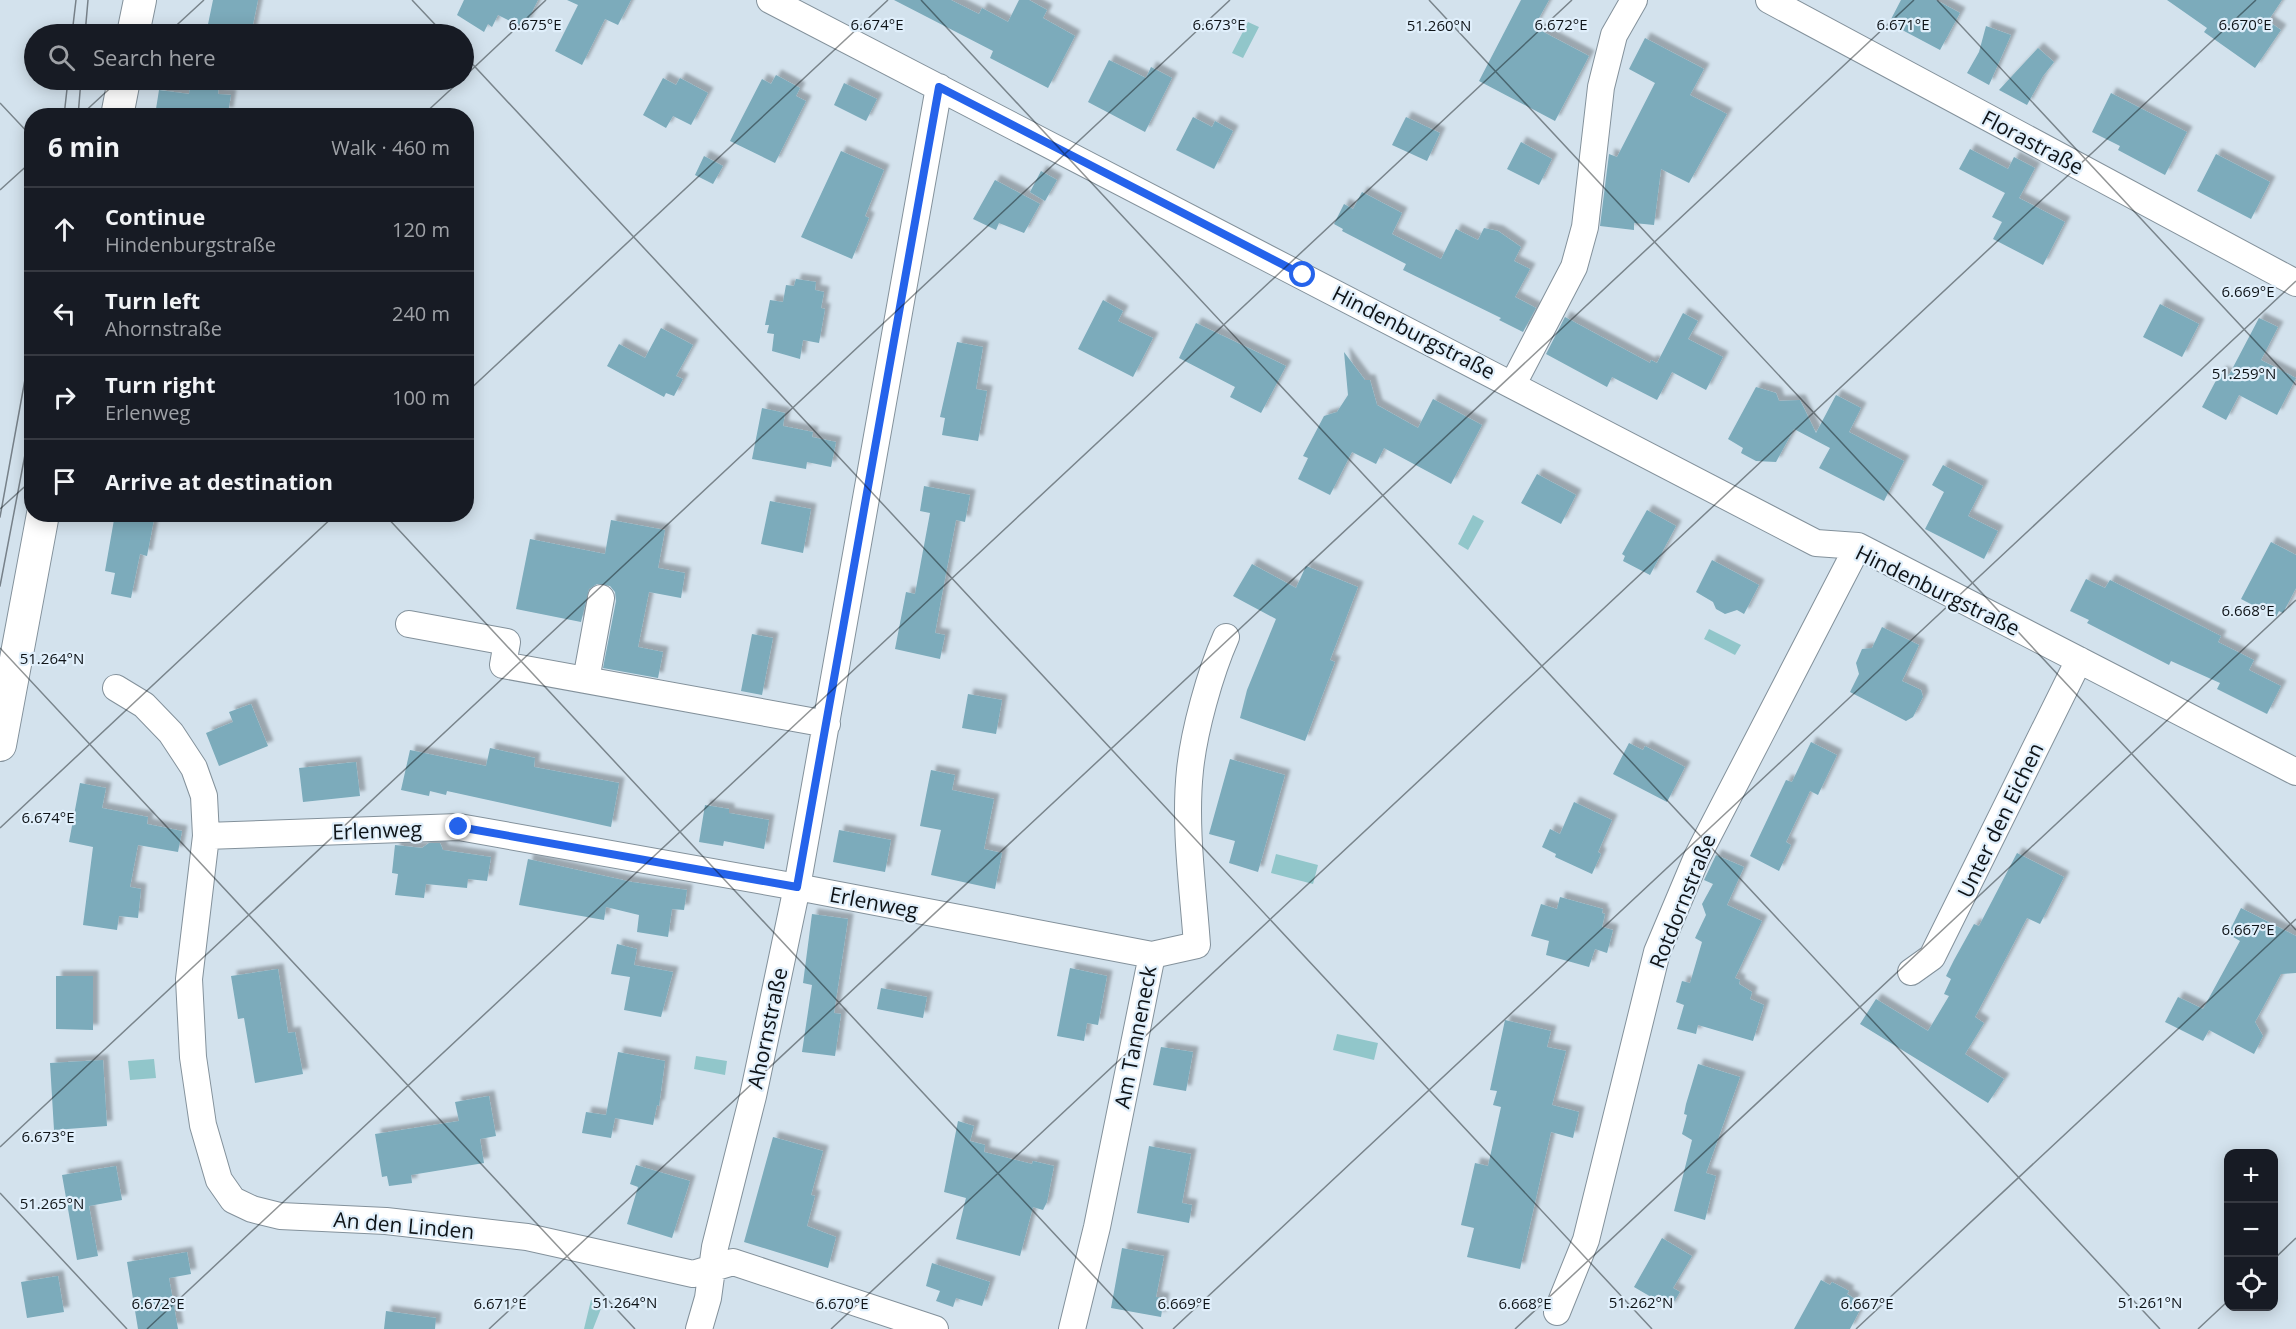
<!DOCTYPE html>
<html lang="en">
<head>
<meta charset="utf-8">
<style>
	body { margin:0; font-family:"Open Sans",sans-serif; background:#20242c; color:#f1f3f6 }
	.controls { position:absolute; right:18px; bottom:18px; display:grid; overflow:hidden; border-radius:12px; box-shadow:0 3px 15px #0003 }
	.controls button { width:54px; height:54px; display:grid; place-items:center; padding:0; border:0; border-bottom:2px solid #363941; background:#171b24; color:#f1f3f6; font:30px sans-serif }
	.stop { position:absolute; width:18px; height:18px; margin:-14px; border:4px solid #2563eb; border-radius:50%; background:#fff }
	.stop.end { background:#2563eb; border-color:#fff; box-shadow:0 2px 6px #0008 }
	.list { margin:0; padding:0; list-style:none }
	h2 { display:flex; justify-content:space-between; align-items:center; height:78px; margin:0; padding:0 24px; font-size:26px }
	h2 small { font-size:20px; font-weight:400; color:#9ea1a6 }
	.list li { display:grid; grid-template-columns:39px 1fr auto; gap:18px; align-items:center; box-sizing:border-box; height:84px; padding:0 24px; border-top:2px solid #363941 }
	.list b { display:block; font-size:22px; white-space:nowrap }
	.list p { margin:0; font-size:20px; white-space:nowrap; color:#9ea1a6 }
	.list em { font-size:20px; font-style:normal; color:#9ea1a6 }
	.icon { flex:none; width:33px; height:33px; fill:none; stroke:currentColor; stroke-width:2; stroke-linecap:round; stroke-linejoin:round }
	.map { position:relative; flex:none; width:2296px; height:1329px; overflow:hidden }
	.search { position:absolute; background:#171b24; box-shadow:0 3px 15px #0003; left:24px; top:24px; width:450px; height:66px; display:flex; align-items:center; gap:15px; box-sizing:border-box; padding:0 21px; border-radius:33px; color:#9ea1a6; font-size:22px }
	.panel { position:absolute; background:#171b24; box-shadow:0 3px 15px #0003; left:24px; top:108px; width:450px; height:414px; border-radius:24px }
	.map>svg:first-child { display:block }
</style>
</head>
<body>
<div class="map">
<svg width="2296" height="1329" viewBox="0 0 2296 1329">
	<defs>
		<filter id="shadow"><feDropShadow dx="5.5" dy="-5.5" stdDeviation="1.5" flood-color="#0004"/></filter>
	</defs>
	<rect width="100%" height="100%" fill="#d3e2ed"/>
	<path fill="#91c6ca" d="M 1248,22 L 1259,27 L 1243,58 L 1232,53 Z
		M 1473,515 L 1484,521 L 1468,550 L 1458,544 Z
		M 1709,629 L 1741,645 L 1735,655 L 1704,639 Z
		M 1276,854 L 1318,865 L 1313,884 L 1271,873 Z
		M 1337,1034 L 1378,1043 L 1374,1060 L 1333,1050 Z
		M 696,1056 L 727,1061 L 725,1075 L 694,1069 Z
		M 154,1059 L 156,1078 L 130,1080 L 128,1061 Z
		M 591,1300 L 604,1301 L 593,1329 L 584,1329 Z"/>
	<path fill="#7babbb" filter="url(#shadow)" d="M 213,0 L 258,0 L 251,34 L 206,34 Z
		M 464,0 L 538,0 L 524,28 L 498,15 L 492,27 L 488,24 L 484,32 L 457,15 Z
		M 567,0 L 631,0 L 618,25 L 605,19 L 582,65 L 555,51 L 578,5 Z
		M 894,0 L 951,0 L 979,14 L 982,8 L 1008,22 L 1019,0 L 1029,0 L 1047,10 L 1043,18 L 1075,36 L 1048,88 L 990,58 L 993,51 Z
		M 1521,0 L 1549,0 L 1534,27 L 1589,56 L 1555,121 L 1479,81 Z
		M 1901,0 L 1936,0 L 1960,13 L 1940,50 L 1889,23 Z
		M 2167,0 L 2282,0 L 2268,21 L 2281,30 L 2255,68 L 2204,32 L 2207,28 Z
		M 1986,26 L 2011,35 L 1989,85 L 1967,73 L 1979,52 Z
		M 1645,38 L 1704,69 L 1690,95 L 1727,114 L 1689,183 L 1661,169 L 1654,225 L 1634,223 L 1634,230 L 1600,226 L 1609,154 L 1617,157 L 1655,83 L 1629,69 Z
		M 2038,48 L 2054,62 L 2043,76 L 2027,105 L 1999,90 Z
		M 1109,60 L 1146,78 L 1151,67 L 1172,78 L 1145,132 L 1088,102 Z
		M 776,75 L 800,88 L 796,96 L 806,101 L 775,163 L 730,141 L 762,79 L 771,84 Z
		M 663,78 L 676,85 L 680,78 L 708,93 L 691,125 L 673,116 L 666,128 L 643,115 Z
		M 191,80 L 219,80 L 218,94 L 231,95 L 228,113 L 191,108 L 190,114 L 156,109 L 159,90 L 189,94 Z
		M 844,83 L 877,99 L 866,121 L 834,105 Z
		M 2111,93 L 2187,132 L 2165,175 L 2118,150 L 2120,146 L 2092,132 Z
		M 1193,117 L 1212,127 L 1215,121 L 1233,131 L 1214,169 L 1176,150 Z
		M 1406,117 L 1440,133 L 1427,161 L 1392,145 Z
		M 1521,142 L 1552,159 L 1539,185 L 1507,169 Z
		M 1970,149 L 2008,169 L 2014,157 L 2035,168 L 2019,198 L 2065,222 L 2043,265 L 1993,239 L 2002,222 L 1992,217 L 2005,193 L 1959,169 Z
		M 841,151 L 884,170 L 865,216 L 869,218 L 852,259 L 801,237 Z
		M 2216,154 L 2270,182 L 2251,219 L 2197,191 Z
		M 704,156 L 723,166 L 713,184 L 695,175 Z
		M 1041,171 L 1057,180 L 1045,201 L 1030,192 Z
		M 995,180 L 1040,204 L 1024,233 L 999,223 L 996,230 L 973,219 Z
		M 1362,192 L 1402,213 L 1392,234 L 1441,259 L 1456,229 L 1478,240 L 1484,228 L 1498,231 L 1521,247 L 1514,261 L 1530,269 L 1515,297 L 1536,308 L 1523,332 L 1499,320 L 1501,318 L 1403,270 L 1406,264 L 1342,231 L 1343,229 L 1334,224 L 1344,204 L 1353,209 Z
		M 796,279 L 816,282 L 815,290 L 824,292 L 821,308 L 825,309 L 819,343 L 803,340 L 800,359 L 772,351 L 774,334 L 767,333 L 769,325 L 765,325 L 770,300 L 783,302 L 786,285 L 794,286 Z
		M 1103,300 L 1123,311 L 1118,321 L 1153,338 L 1133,377 L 1078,349 Z
		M 2160,304 L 2199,324 L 2182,357 L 2143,337 Z
		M 1683,313 L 1698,321 L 1688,339 L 1723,357 L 1706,390 L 1672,372 L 1657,400 L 1612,377 L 1607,387 L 1546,354 L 1565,317 L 1650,363 L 1651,360 L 1657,363 Z
		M 2259,318 L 2278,327 L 2261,360 L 2296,378 L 2277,415 L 2239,395 L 2226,420 L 2202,407 L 2221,371 L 2229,375 Z
		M 1196,323 L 1286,366 L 1261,413 L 1230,397 L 1235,387 L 1179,358 Z
		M 661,328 L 693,345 L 676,376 L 683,379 L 674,396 L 666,393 L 664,397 L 607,366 L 619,344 L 645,358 Z
		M 957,342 L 983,347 L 976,389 L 987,391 L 978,441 L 942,435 L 945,418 L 940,417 Z
		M 1344,352 L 1365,380 L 1370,380 L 1377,405 L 1418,428 L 1433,399 L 1482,425 L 1451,484 L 1384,448 L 1376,464 L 1352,452 L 1330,495 L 1298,479 L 1308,458 L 1303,456 L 1324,416 L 1337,412 L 1348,395 Z
		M 1756,387 L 1776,393 L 1779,401 L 1800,400 L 1816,433 L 1836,395 L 1861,408 L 1849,432 L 1904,461 L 1884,501 L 1819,468 L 1830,448 L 1794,429 L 1776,462 L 1756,461 L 1741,453 L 1743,448 L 1728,439 Z
		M 762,408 L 785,413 L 783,426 L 813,432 L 812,437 L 836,442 L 831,467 L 807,462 L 806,469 L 752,459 Z
		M 1943,465 L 1983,486 L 1968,516 L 1998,531 L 1984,559 L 1925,529 L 1944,492 L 1932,485 Z
		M 1537,474 L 1576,495 L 1561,524 L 1521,503 Z
		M 924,486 L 970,495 L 965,522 L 956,520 L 941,600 L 935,633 L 945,635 L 940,659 L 895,649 L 906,592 L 915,594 L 930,513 L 920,511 Z
		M 770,501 L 811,509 L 803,553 L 761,544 Z
		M 1647,510 L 1676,526 L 1650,575 L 1623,561 L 1625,556 L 1622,554 Z
		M 115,514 L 155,514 L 147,556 L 140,554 L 131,598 L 111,594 L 115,573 L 105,571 Z
		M 611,520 L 665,530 L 658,568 L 685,573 L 681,598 L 649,592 L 638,647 L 663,652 L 658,678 L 603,668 L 616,601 L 615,592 L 610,586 L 597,584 L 589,589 L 581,622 L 516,609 L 530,539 L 605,554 Z
		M 2271,542 L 2296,555 L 2296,588 L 2283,613 L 2279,611 L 2276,617 L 2241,599 Z
		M 1712,560 L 1759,585 L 1744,614 L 1737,610 L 1725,614 L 1716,609 L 1713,602 L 1696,592 Z
		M 1252,564 L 1296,588 L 1306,566 L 1358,587 L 1330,660 L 1335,662 L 1305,741 L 1240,718 L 1247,690 L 1276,619 L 1233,596 Z
		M 2086,579 L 2105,588 L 2110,580 L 2221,636 L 2218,642 L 2254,660 L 2249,670 L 2281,686 L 2267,714 L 2217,689 L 2220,683 L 2171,661 L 2169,665 L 2087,623 L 2089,620 L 2070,611 Z
		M 1882,627 L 1919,645 L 1902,681 L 1921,690 L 1923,697 L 1913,717 L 1906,721 L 1850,692 L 1859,674 L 1856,663 L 1862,649 L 1872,648 Z
		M 752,634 L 773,638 L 762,695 L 741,691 Z
		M 968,694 L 1002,700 L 996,734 L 962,728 Z
		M 251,704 L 268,746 L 219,766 L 206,733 L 233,722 L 229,712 Z
		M 1811,742 L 1837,755 L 1818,795 L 1810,791 L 1786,842 L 1791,845 L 1779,871 L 1750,856 L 1786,780 L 1792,782 Z
		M 1629,743 L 1643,750 L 1645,746 L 1685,767 L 1667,802 L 1613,774 Z
		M 490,748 L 535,758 L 534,767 L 619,783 L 611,827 L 447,791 L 446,795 L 430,791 L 429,796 L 401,790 L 410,750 L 486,766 Z
		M 1230,759 L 1285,775 L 1258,872 L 1229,863 L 1235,841 L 1209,834 Z
		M 356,762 L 360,796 L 303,802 L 299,768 Z
		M 931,770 L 955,775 L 952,790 L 994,799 L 984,849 L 1002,853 L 995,889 L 931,875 L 941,830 L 920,826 Z
		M 80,783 L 106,788 L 102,808 L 148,817 L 147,824 L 182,831 L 178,852 L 138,845 L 130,887 L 141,889 L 138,918 L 119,916 L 117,930 L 83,925 L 93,847 L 69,842 Z
		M 1574,802 L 1612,820 L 1598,852 L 1601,854 L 1592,874 L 1555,857 L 1556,854 L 1542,847 L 1550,829 L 1560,834 Z
		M 705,805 L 729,809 L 729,813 L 769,820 L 764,849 L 724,841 L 723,846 L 699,842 Z
		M 839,830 L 891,840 L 885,872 L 833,862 Z
		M 429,843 L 440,843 L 443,850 L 491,857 L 487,881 L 468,879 L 467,888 L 426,884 L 424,898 L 395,895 L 398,874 L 392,873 L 395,845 L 422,848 Z
		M 2017,853 L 2064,877 L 2040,924 L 2027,918 L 1975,1017 L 1984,1023 L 1965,1054 L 2004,1079 L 1988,1103 L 1860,1024 L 1876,999 L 1928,1031 L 1949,996 L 1944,994 L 1951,979 L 1946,976 L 1954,960 L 1974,924 L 1979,926 Z
		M 1716,855 L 1744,867 L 1727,905 L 1762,921 L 1735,978 L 1740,980 L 1739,984 L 1752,992 L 1750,999 L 1764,1005 L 1753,1041 L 1698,1025 L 1696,1034 L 1677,1029 L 1684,1005 L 1676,1002 L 1682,981 L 1690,983 L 1702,942 L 1695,938 L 1706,915 L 1702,904 L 1713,884 L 1704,880 Z
		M 528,859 L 632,882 L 687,890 L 684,910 L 672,909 L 668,937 L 637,932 L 639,915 L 606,907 L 604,920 L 519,905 Z
		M 1560,897 L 1603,909 L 1602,913 L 1605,914 L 1602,927 L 1613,930 L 1607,953 L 1595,949 L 1589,967 L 1546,955 L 1549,941 L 1531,936 L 1541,904 L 1557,909 Z
		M 2241,908 L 2296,936 L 2296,973 L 2281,974 L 2255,1022 L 2263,1036 L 2254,1054 L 2209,1030 L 2203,1041 L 2165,1022 L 2178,997 L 2203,1009 L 2240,941 L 2228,934 Z
		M 812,914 L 848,919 L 834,1013 L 841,1014 L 835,1056 L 802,1052 L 812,985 L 803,983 Z
		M 617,944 L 637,949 L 634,965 L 673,972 L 661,1017 L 624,1010 L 630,977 L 611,974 Z
		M 1070,968 L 1107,976 L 1098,1025 L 1087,1023 L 1084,1041 L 1057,1036 Z
		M 278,969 L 288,1033 L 295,1032 L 303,1074 L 255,1083 L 244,1018 L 238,1019 L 231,976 Z
		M 56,976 L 93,976 L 93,1030 L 56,1029 Z
		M 881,988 L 927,997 L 923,1018 L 877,1009 Z
		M 1505,1020 L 1551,1031 L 1547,1047 L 1566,1051 L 1552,1105 L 1579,1112 L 1573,1138 L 1551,1132 L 1520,1269 L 1467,1257 L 1474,1228 L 1461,1225 L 1475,1163 L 1488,1166 L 1501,1107 L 1493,1105 L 1497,1091 L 1490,1090 Z
		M 1161,1047 L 1193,1052 L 1186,1091 L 1153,1085 Z
		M 618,1052 L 665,1061 L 659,1106 L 657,1105 L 653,1125 L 615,1118 L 611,1138 L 582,1133 L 586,1112 L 606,1115 Z
		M 103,1060 L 107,1126 L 54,1130 L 50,1063 Z
		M 1698,1064 L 1740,1077 L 1706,1173 L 1716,1176 L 1705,1220 L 1674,1211 L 1692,1140 L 1682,1134 L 1687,1115 L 1684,1114 L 1686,1104 Z
		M 489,1096 L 496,1136 L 480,1139 L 484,1163 L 411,1175 L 412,1183 L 389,1186 L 387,1176 L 382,1177 L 375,1134 L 459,1121 L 455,1102 Z
		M 958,1121 L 974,1126 L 970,1141 L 985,1145 L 984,1152 L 1032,1164 L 1033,1161 L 1054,1166 L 1047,1202 L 1043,1210 L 1033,1207 L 1020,1256 L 956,1239 L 966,1198 L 944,1192 Z
		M 773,1137 L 823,1151 L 811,1195 L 815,1196 L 807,1226 L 836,1237 L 828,1268 L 744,1242 Z
		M 1149,1146 L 1191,1154 L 1182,1203 L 1192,1205 L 1189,1223 L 1137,1213 Z
		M 636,1165 L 690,1181 L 672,1238 L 627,1224 L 638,1187 L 630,1184 Z
		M 116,1166 L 122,1200 L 89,1206 L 98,1256 L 77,1260 L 62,1175 Z
		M 1662,1238 L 1692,1256 L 1673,1288 L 1680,1292 L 1670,1308 L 1634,1287 Z
		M 1122,1248 L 1164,1256 L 1156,1297 L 1164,1298 L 1161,1317 L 1111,1308 Z
		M 187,1252 L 191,1274 L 169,1278 L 178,1329 L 138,1329 L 127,1262 Z
		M 932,1263 L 990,1282 L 982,1306 L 956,1298 L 953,1307 L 936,1301 L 940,1291 L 926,1286 Z
		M 58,1276 L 64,1312 L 27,1318 L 21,1282 Z
		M 1821,1280 L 1830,1285 L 1832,1282 L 1849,1291 L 1847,1294 L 1855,1299 L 1851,1306 L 1860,1310 L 1850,1329 L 1794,1329 Z
		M 386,1311 L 436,1318 L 435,1329 L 384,1329 Z"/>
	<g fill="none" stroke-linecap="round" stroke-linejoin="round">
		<defs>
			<path id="minor" d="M 770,0 L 1816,543 L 1858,546 L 2296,772
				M 1769,0 L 2296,283
				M 1513,384 L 1574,267 L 1585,227 L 1601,87 L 1614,35 L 1634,0
				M 409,624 L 507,642 L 503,665 L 827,724
				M 586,680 L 601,598
				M 116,688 L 144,705 L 171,733 L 194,768 L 204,796 L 206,836 L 189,979 L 193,1057 L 203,1125 L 219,1180 L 233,1200 L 252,1209 L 280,1216 L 386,1221 L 527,1237 L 693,1274 L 733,1262 L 935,1329
				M 206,836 L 459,827 L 797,887 L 1152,955
				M 1911,972 L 1932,957 L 2079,660
				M 1557,1312 L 1586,1240 L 1657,952 L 1697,857 L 1858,546
				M 699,1329 L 708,1298 L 715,1247 L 753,1096 L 797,887 L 939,87
				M 1072,1329 L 1097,1227 L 1152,955 L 1197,945 C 1193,888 1184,826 1190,770 C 1194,731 1210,673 1226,637"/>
			<path id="major" d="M 133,34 L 140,0
				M 117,116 L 124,80
				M 0,745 L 43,514"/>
		</defs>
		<use href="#minor" stroke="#83919b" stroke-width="28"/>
		<use href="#major" stroke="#83919b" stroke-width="34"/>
		<use href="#minor" stroke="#fff" stroke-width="26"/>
		<use href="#major" stroke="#fff" stroke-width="32"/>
		<path stroke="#778189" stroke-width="1.5" d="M 72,34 L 76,0
			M 85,34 L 88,0
			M 64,116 L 68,80
			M 78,116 L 81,80
			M 0,517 L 32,341
			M 0,586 L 32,418"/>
	</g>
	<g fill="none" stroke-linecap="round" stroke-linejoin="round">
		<path stroke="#2563eb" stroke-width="8" d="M 459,827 L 797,887 L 939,87 L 1303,275"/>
	</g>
	<path fill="none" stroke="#0e1317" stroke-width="1.5" stroke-opacity="0.45" d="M 412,0 L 444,34M 921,0 L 2160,1329M 1429,0 L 2296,930M 1937,0 L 2296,385M 167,34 L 204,0M 464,55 L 1652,1329M 464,77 L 546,0M 0,103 L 32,137M 80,116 L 119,80M 422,116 L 461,80M 0,190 L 32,161M 466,393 L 888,0M 0,509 L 32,480M 384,514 L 1143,1329M 0,648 L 635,1329M 0,828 L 336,514M 0,1147 L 1230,0M 0,1193 L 127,1329M 2274,1259 L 2296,1238M 147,1329 L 1572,0M 489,1329 L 1914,0M 831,1329 L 2256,0M 1173,1329 L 2296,281M 1515,1329 L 2296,600M 1856,1329 L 2296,919M 2198,1329 L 2228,1301"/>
	<g text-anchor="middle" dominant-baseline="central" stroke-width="4.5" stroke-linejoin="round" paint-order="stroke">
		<g font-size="21" fill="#0e1317" stroke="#e0effb">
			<text transform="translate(2033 142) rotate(28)">Florastraße</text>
			<text transform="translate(1414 332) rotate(27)">Hindenburgstraße</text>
			<text transform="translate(1938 590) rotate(26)">Hindenburgstraße</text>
			<text transform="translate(2000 820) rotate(-64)">Unter den Eichen</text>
			<text transform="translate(377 830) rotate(-2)">Erlenweg</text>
			<text transform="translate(1682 901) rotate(-68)">Rotdornstraße</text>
			<text transform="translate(874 902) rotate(11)">Erlenweg</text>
			<text transform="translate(767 1028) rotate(-78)">Ahornstraße</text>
			<text transform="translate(1135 1037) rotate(-79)">Am Tanneneck</text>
			<text transform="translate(404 1225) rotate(5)">An den Linden</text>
		</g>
	</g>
	<g font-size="15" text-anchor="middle" fill="#0e1317" stroke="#e0effb" stroke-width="4.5" stroke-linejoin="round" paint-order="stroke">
		<text x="535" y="30">6.675°E</text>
		<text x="877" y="30">6.674°E</text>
		<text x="1219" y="30">6.673°E</text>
		<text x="1561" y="30">6.672°E</text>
		<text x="1903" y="30">6.671°E</text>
		<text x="2245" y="30">6.670°E</text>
		<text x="1439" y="31">51.260°N</text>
		<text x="2248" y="297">6.669°E</text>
		<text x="2244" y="379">51.259°N</text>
		<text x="2248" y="616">6.668°E</text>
		<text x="52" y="664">51.264°N</text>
		<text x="48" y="823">6.674°E</text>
		<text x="2248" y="935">6.667°E</text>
		<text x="48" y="1142">6.673°E</text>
		<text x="52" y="1209">51.265°N</text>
		<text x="625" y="1308">51.264°N</text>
		<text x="1641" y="1308">51.262°N</text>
		<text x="2150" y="1308">51.261°N</text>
		<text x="158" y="1309">6.672°E</text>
		<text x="500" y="1309">6.671°E</text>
		<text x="842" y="1309">6.670°E</text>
		<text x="1184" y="1309">6.669°E</text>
		<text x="1525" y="1309">6.668°E</text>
		<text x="1867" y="1309">6.667°E</text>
	</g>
</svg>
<div class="controls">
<button>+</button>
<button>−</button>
<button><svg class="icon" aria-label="locate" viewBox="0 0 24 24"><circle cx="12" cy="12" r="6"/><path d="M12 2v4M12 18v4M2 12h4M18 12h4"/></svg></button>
</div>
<div class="stop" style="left:1303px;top:275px"></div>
<div class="stop end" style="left:459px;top:827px"></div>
<div class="search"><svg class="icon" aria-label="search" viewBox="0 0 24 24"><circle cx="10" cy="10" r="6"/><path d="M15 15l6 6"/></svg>Search here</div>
<section class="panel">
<h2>6 min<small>Walk · 460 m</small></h2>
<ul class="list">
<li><svg class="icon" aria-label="ahead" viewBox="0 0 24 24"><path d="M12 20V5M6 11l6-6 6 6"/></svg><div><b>Continue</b><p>Hindenburgstraße</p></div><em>120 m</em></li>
<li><svg class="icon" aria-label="left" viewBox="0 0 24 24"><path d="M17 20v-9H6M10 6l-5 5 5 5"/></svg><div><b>Turn left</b><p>Ahornstraße</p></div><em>240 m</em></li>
<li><svg class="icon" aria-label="right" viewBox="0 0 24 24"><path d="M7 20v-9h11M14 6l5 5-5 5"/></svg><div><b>Turn right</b><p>Erlenweg</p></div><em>100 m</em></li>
<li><svg class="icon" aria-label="arrive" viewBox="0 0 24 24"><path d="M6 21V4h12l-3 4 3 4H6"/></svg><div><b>Arrive at destination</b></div></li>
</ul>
</section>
</div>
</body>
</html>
